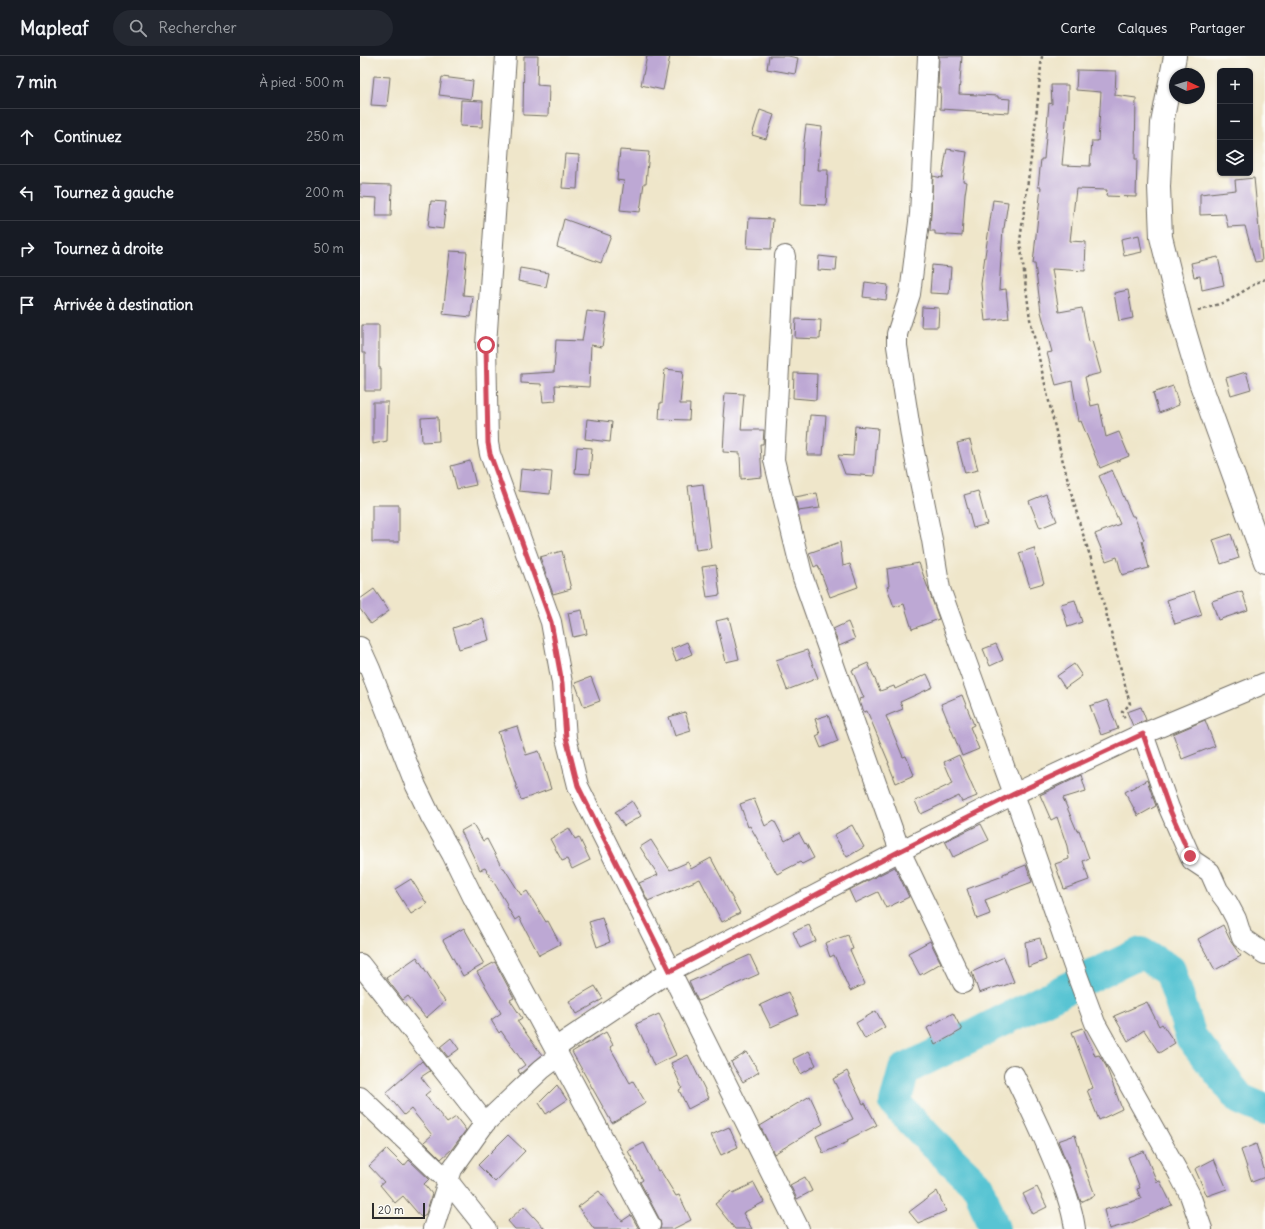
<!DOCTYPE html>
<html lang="fr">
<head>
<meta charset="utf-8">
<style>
	body { margin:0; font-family:Delius,sans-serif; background:#242831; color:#f1f3f6 }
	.controls { position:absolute; right:12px; top:12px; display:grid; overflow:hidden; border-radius:6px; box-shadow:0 1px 3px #0004 }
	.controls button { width:36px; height:36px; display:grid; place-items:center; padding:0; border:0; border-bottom:1px solid #363941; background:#171b24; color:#f1f3f6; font:20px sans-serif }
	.compass { position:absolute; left:809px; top:12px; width:36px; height:36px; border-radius:50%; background:#171b24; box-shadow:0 1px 3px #0004; rotate:94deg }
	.scale { position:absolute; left:12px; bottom:10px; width:53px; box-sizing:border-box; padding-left:4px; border:2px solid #2b2b2b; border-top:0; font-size:11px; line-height:14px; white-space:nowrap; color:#2b2b2b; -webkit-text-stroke:3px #fdfcf7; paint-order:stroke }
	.stop { position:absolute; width:12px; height:12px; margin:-9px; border:3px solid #d1495b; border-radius:50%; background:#fff }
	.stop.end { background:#d1495b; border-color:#fff; box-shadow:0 1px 4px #0008 }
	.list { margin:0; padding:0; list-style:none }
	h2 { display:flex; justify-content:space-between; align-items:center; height:52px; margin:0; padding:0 16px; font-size:17px }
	h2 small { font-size:13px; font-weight:400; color:#9ea1a6 }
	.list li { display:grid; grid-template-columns:26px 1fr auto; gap:12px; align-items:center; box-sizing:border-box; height:56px; padding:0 16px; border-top:1px solid #363941 }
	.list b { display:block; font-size:15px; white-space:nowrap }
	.list em { font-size:13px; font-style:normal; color:#9ea1a6 }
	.icon { flex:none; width:22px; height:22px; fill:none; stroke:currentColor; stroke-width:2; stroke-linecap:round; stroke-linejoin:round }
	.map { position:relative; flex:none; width:905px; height:1173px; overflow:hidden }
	header { display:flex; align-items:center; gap:24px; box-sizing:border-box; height:56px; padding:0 20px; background:#171b24; border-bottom:1px solid #363941 }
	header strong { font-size:19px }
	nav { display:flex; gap:22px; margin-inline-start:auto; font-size:14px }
	.search { width:280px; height:36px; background:#242831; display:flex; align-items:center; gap:10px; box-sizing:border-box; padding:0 14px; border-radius:22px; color:#9ea1a6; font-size:15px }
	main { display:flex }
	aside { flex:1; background:#171b24 }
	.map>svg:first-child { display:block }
</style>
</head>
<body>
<header>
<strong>Mapleaf</strong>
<div class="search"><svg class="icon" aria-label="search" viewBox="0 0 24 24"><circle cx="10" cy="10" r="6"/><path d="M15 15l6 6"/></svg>Rechercher</div>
<nav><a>Carte</a><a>Calques</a><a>Partager</a></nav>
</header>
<main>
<aside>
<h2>7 min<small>À pied · 500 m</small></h2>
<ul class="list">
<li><svg class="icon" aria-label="ahead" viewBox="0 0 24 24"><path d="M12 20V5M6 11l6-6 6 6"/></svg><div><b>Continuez</b></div><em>250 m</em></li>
<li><svg class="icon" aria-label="left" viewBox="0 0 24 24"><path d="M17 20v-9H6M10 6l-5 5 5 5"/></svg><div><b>Tournez à gauche</b></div><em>200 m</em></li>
<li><svg class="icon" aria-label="right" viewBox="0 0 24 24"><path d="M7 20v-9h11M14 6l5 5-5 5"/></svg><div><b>Tournez à droite</b></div><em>50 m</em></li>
<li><svg class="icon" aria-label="arrive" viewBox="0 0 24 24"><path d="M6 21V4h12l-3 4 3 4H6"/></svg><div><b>Arrivée à destination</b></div></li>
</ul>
</aside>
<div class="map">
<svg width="905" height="1173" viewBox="0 0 905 1173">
	<rect width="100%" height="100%" fill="#fdfcf7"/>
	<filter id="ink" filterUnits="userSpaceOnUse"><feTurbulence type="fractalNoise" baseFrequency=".025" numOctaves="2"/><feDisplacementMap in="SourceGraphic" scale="8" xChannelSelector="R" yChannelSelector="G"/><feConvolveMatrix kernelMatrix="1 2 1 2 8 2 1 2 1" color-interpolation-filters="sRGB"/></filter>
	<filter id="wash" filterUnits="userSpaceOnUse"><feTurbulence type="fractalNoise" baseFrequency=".012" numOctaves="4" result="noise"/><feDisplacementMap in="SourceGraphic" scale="16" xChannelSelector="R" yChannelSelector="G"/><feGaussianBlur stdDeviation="0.9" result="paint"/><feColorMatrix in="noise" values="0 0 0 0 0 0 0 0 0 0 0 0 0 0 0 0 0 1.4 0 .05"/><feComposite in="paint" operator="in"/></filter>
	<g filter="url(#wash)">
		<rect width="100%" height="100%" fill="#efe6ca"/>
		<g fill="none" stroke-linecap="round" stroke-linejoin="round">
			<path stroke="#59c4d3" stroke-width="32" d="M 634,1173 L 619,1131 L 569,1083 L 535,1047 L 544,1014 L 740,916 L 781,897 L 810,914 L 831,981 L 880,1043 L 905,1054"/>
		</g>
		<g id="blocks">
			<path fill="#bda8d4" d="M 164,0 L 178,0 L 177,29 L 189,30 L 188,60 L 163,59 Z
				M 287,0 L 310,0 L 303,34 L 281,29 Z
				M 409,0 L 428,0 L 438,2 L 435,18 L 407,13 Z
				M 579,0 L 602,0 L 599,38 L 638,40 L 638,42 L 650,43 L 649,57 L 580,53 L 581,32 L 578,32 Z
				M 717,14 L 756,15 L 755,39 L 776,42 L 775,103 L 777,103 L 776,141 L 746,140 L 747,134 L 716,133 L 710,185 L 726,186 L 725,215 L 692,213 L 699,256 L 722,252 L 729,286 L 732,285 L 741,317 L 725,321 L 731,350 L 739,348 L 746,381 L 759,376 L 769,400 L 740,412 L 721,365 L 719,366 L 712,325 L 696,329 L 687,297 L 692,296 L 681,256 L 675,208 L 673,208 L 681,131 L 678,131 L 681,103 L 684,103 L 689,47 L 692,48 L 691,29 L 708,29 L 708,44 L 702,109 L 730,110 L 732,85 L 738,85 L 741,36 L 716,34 Z
				M 14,20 L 30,21 L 27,50 L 11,49 Z
				M 82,21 L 113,25 L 111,43 L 79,39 Z
				M 101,44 L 123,45 L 122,71 L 100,70 Z
				M 400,54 L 414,59 L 406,83 L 392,79 Z
				M 446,69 L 462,71 L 458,114 L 468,114 L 466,149 L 441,148 L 443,93 Z
				M 587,93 L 607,96 L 603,125 L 607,126 L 605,138 L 602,180 L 575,178 L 575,175 L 570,175 L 573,120 L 582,122 Z
				M 260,94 L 289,96 L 286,127 L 284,127 L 280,156 L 260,154 L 264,125 L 257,124 Z
				M 205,98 L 219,99 L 217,133 L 202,132 Z
				M 894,122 L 902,205 L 895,206 L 885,170 L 868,171 L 865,158 L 840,159 L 840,138 L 876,134 L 875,124 Z
				M 0,128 L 32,129 L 31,160 L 16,160 L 17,142 L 0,141 Z
				M 633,144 L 648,146 L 644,172 L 643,172 L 639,234 L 646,233 L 649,262 L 625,265 L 621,228 Z
				M 71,145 L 86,146 L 83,173 L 68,171 Z
				M 389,162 L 413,163 L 411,193 L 387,192 Z
				M 204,163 L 251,180 L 241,207 L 197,191 Z
				M 779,179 L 782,196 L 764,200 L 761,183 Z
				M 90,195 L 107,196 L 103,239 L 113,240 L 111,261 L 83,258 Z
				M 459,200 L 477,202 L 476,215 L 458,214 Z
				M 858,201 L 864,229 L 842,234 L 840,220 L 834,221 L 831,207 Z
				M 572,209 L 591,211 L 589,238 L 570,237 Z
				M 160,212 L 189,217 L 186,231 L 158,225 Z
				M 505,226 L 528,229 L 526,244 L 503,241 Z
				M 768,234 L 773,262 L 759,265 L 754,237 Z
				M 562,251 L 579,252 L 578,271 L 561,271 Z
				M 227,255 L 247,258 L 242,291 L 231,289 L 229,331 L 195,329 L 196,345 L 183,346 L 181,328 L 161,327 L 161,318 L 194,316 L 196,284 L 222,285 Z
				M 436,263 L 461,264 L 460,283 L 435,282 Z
				M 2,269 L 19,269 L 19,312 L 21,312 L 21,335 L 5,335 L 5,297 L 2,297 Z
				M 305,313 L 323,315 L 320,348 L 330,348 L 329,364 L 299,363 L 300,347 L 302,347 Z
				M 886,316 L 891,333 L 871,339 L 866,322 Z
				M 434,317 L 457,318 L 456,344 L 433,342 Z
				M 813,330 L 819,349 L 799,357 L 793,337 Z
				M 365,337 L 384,338 L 381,374 L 404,374 L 403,388 L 400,388 L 402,421 L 381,423 L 380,397 L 363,396 L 365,361 L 363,361 Z
				M 13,346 L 28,346 L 27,385 L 13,388 Z
				M 450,359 L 466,360 L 463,399 L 447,399 Z
				M 78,361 L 79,385 L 62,386 L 61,362 Z
				M 227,363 L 252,366 L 250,386 L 225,383 Z
				M 495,370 L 518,372 L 514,420 L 485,418 L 478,399 L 493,400 Z
				M 610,384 L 618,414 L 605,417 L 597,387 Z
				M 217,391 L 232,392 L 230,418 L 215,417 Z
				M 110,405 L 116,429 L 97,433 L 91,410 Z
				M 161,413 L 192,416 L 190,438 L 159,435 Z
				M 752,414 L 772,460 L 774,460 L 784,484 L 782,485 L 789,512 L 762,519 L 757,501 L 746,505 L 735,478 L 760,468 L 739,420 Z
				M 343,428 L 351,492 L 336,494 L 328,430 Z
				M 618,435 L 627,468 L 613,472 L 604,439 Z
				M 457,437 L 460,452 L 438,455 L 435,441 Z
				M 686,438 L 697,465 L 680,472 L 669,445 Z
				M 12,449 L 39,449 L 39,486 L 12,486 Z
				M 871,478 L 879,502 L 861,508 L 853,484 Z
				M 480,486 L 483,510 L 490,508 L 498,531 L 470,541 L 458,509 L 454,511 L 449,497 Z
				M 674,492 L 684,527 L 670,531 L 659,497 Z
				M 202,495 L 211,533 L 193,538 L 180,501 Z
				M 559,507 L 579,563 L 552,573 L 544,548 L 534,551 L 527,531 L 529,530 L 527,513 Z
				M 356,509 L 360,539 L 347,541 L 342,511 Z
				M 14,533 L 29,555 L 11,568 L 0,553 L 0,543 Z
				M 834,535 L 842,559 L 815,568 L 807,544 Z
				M 882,535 L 888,554 L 858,564 L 852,545 Z
				M 715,544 L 722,566 L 708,571 L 701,548 Z
				M 222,554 L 227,578 L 213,581 L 208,557 Z
				M 123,562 L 129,584 L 99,593 L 93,572 Z
				M 369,562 L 379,603 L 366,606 L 356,565 Z
				M 488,566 L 495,583 L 479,590 L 473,573 Z
				M 327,586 L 332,598 L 316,605 L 311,593 Z
				M 636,588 L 643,604 L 630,610 L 623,593 Z
				M 447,594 L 458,622 L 427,634 L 416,604 Z
				M 508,607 L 520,635 L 534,630 L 535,633 L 567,618 L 573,631 L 540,646 L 543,653 L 526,660 L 543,701 L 546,700 L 554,719 L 536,727 L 528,707 L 529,707 L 507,655 L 504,656 L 499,643 L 504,642 L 492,614 Z
				M 714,608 L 722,620 L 705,632 L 697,620 Z
				M 231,621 L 240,645 L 224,651 L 215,627 Z
				M 602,639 L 614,669 L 610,671 L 619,693 L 602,700 L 581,648 Z
				M 747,644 L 758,673 L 741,679 L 730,650 Z
				M 781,651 L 786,664 L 773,670 L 767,656 Z
				M 325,656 L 331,675 L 315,680 L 309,661 Z
				M 468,659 L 478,685 L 461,692 L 456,680 L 460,678 L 455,663 Z
				M 845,664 L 855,690 L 822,703 L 813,678 Z
				M 157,670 L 166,699 L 179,695 L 191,733 L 161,744 L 138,676 Z
				M 599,699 L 617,740 L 602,746 L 599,740 L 561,758 L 555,745 L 593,727 L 584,706 Z
				M 721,719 L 726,735 L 703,742 L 717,775 L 719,774 L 729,802 L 723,805 L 729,824 L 704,833 L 695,808 L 709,803 L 707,790 L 697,761 L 691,764 L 680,739 Z
				M 787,724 L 796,750 L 778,760 L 765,736 Z
				M 394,743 L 405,770 L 414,764 L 425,785 L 439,777 L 445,788 L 446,787 L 454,802 L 442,808 L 440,806 L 417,818 L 390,770 L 388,771 L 380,748 Z
				M 272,745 L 281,760 L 264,770 L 255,756 Z
				M 113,768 L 123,785 L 127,783 L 142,812 L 144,812 L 161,839 L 167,835 L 186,866 L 188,865 L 200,888 L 179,899 L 159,861 L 155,864 L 146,849 L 147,848 L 125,812 L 120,814 L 101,775 Z
				M 621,768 L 629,784 L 593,801 L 585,785 Z
				M 492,769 L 504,791 L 487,801 L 474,779 Z
				M 209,772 L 215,783 L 219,781 L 230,804 L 212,813 L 207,803 L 202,805 L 190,783 Z
				M 291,784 L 310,814 L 328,806 L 331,813 L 351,802 L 380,857 L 362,866 L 340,823 L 288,845 L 279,827 L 298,819 L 280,791 Z
				M 666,809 L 672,826 L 625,844 L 630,858 L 617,863 L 607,833 L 643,820 L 643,818 Z
				M 535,811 L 549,841 L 526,852 L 518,836 L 495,847 L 489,834 Z
				M 51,823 L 67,848 L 51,858 L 35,833 Z
				M 242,862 L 250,886 L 237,891 L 229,866 Z
				M 449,869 L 456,885 L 440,892 L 433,876 Z
				M 863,869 L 871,886 L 881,900 L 855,914 L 838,883 Z
				M 104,872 L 124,908 L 103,920 L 83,884 Z
				M 488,879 L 493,893 L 490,894 L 505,928 L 490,935 L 474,899 L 470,901 L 465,887 Z
				M 680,882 L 686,904 L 668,911 L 665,886 Z
				M 570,885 L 581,907 L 560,919 L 548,897 Z
				M 390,899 L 399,918 L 338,945 L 329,926 Z
				M 57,901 L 78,934 L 77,935 L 85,945 L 66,962 L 48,940 L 43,944 L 26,922 Z
				M 644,901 L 654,926 L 640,931 L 639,930 L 619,937 L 612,916 Z
				M 135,906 L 154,942 L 150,944 L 162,962 L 157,965 L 182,999 L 160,1018 L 158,1014 L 165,1009 L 141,975 L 139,977 L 131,964 L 141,957 L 117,916 Z
				M 235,930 L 243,943 L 217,958 L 209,945 Z
				M 428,936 L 438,959 L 411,971 L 400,949 Z
				M 787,946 L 799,970 L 802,968 L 815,987 L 799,997 L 784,974 L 768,985 L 754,960 Z
				M 516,955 L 525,971 L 505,983 L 496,967 Z
				M 593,957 L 602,974 L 575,989 L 567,972 Z
				M 299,958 L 305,970 L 303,971 L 316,999 L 294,1010 L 287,994 L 288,994 L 276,968 Z
				M 723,972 L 735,1000 L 739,999 L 746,1010 L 762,1053 L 739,1064 L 727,1034 L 733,1032 L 712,976 Z
				M 246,976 L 253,989 L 250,991 L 270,1027 L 273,1025 L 286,1047 L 252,1067 L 212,996 Z
				M 91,982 L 99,993 L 88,1001 L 80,991 Z
				M 449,995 L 456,1009 L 441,1018 L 433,1003 Z
				M 387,996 L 399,1016 L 383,1026 L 371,1006 Z
				M 328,999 L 349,1042 L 328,1053 L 319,1034 L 322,1032 L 311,1007 Z
				M 62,1005 L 70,1015 L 61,1021 L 71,1034 L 65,1039 L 87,1067 L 96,1061 L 106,1074 L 92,1093 L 81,1103 L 64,1086 L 72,1079 L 51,1053 L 44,1059 L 26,1037 Z
				M 487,1015 L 503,1048 L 505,1047 L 517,1069 L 487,1084 L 488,1086 L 463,1097 L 456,1080 L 493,1063 L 473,1023 Z
				M 197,1029 L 207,1044 L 186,1058 L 179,1047 Z
				M 450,1040 L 463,1068 L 414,1098 L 400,1070 Z
				M 369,1071 L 378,1091 L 361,1099 L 351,1079 Z
				M 148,1079 L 165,1095 L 135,1126 L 118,1109 Z
				M 715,1079 L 726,1115 L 735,1139 L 721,1146 L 711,1118 L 698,1085 Z
				M 284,1087 L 298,1115 L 300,1114 L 316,1140 L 319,1139 L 331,1164 L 313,1173 L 300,1173 L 301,1169 L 300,1164 L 280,1126 L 283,1124 L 268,1095 Z
				M 896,1088 L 905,1116 L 905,1121 L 892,1126 L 881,1094 Z
				M 27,1093 L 44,1110 L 49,1104 L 69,1123 L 64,1128 L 72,1138 L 66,1158 L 61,1161 L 43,1140 L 35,1147 L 20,1129 L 24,1126 L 9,1110 Z
				M 784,1095 L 797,1126 L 800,1125 L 812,1149 L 771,1167 L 749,1173 L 744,1154 L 781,1143 L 777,1133 L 780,1132 L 768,1101 Z
				M 854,1103 L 867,1133 L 847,1140 L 835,1113 Z
				M 445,1121 L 452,1135 L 437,1143 L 430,1129 Z
				M 394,1127 L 404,1146 L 383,1157 L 392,1173 L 375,1173 L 355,1148 L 371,1135 L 373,1137 Z
				M 677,1131 L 687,1151 L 673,1158 L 663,1138 Z
				M 239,1135 L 262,1165 L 271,1159 L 279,1173 L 234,1173 L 218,1151 Z
				M 577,1135 L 586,1155 L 558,1167 L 549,1156 Z
				M 164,1150 L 185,1173 L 155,1173 L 148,1165 Z"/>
		</g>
	</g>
	<g filter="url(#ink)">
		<use href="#blocks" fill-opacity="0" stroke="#706c63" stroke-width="1"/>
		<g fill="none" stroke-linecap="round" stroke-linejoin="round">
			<defs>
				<path id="minor" d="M 146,0 L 126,289 L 128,387 L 130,398 L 191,566 L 202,627 L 206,682 L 218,730 L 439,1173
					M 568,0 L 560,158 L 550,238 L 537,278 L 537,290 L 552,386 L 572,484 L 580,533 L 654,738 L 713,908 L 735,967 L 819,1118 L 830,1139 L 842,1173
					M 425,200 L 414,404 L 443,522 L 540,795 L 603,927
					M 0,591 L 10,613 L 56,730 L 70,759 L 92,798 L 113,841 L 290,1169
					M 783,678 L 809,752 L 830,800 L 832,804 L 850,816 L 858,834 L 867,846 L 876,863 L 882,882 L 905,898
					M 0,908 L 125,1067
					M 195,992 L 310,915 L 540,795 L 654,738 L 773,682 L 905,627
					M 654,1019 C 668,1048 682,1076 694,1106 C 703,1128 712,1150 715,1173
					M 0,1041 L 88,1125 L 126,1173
					M 73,1173 L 92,1113 L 125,1067 L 182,1013 L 199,1000"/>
				<path id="primary" d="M 815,0 L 802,67 L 799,131 L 801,181 L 821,262 L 840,326 L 905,506"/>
			</defs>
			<use href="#minor" stroke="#706c63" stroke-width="22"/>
			<use href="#primary" stroke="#706c63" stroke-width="24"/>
			<path stroke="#706c63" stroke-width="2.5" stroke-dasharray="3 3" stroke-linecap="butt" d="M 682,0 L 675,72 L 660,185 L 670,263 L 702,402 L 720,469 L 735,515 L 770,648 L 762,656 L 766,665
				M 838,255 L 868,245 L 898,226 L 905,223"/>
			<use href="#minor" stroke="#fff" stroke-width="20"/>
			<use href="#primary" stroke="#fff" stroke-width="22"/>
		</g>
	</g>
	<g fill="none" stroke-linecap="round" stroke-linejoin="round" filter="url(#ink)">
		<path stroke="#d1495b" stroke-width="5" d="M 126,289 L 128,387 L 130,398 L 191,566 L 202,627 L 206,682 L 218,730 L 310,915 L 540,795 L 654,738 L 783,678 L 809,752 L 830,800"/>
	</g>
</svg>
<div class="controls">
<button>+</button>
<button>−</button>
<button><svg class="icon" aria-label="layers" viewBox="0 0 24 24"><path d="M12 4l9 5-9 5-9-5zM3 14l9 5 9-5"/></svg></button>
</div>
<svg class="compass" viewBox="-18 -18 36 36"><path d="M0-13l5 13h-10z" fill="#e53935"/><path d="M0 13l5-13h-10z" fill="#9ea1a6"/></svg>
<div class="scale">20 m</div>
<div class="stop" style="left:126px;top:289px"></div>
<div class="stop end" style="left:830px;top:800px"></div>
</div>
</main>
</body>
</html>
